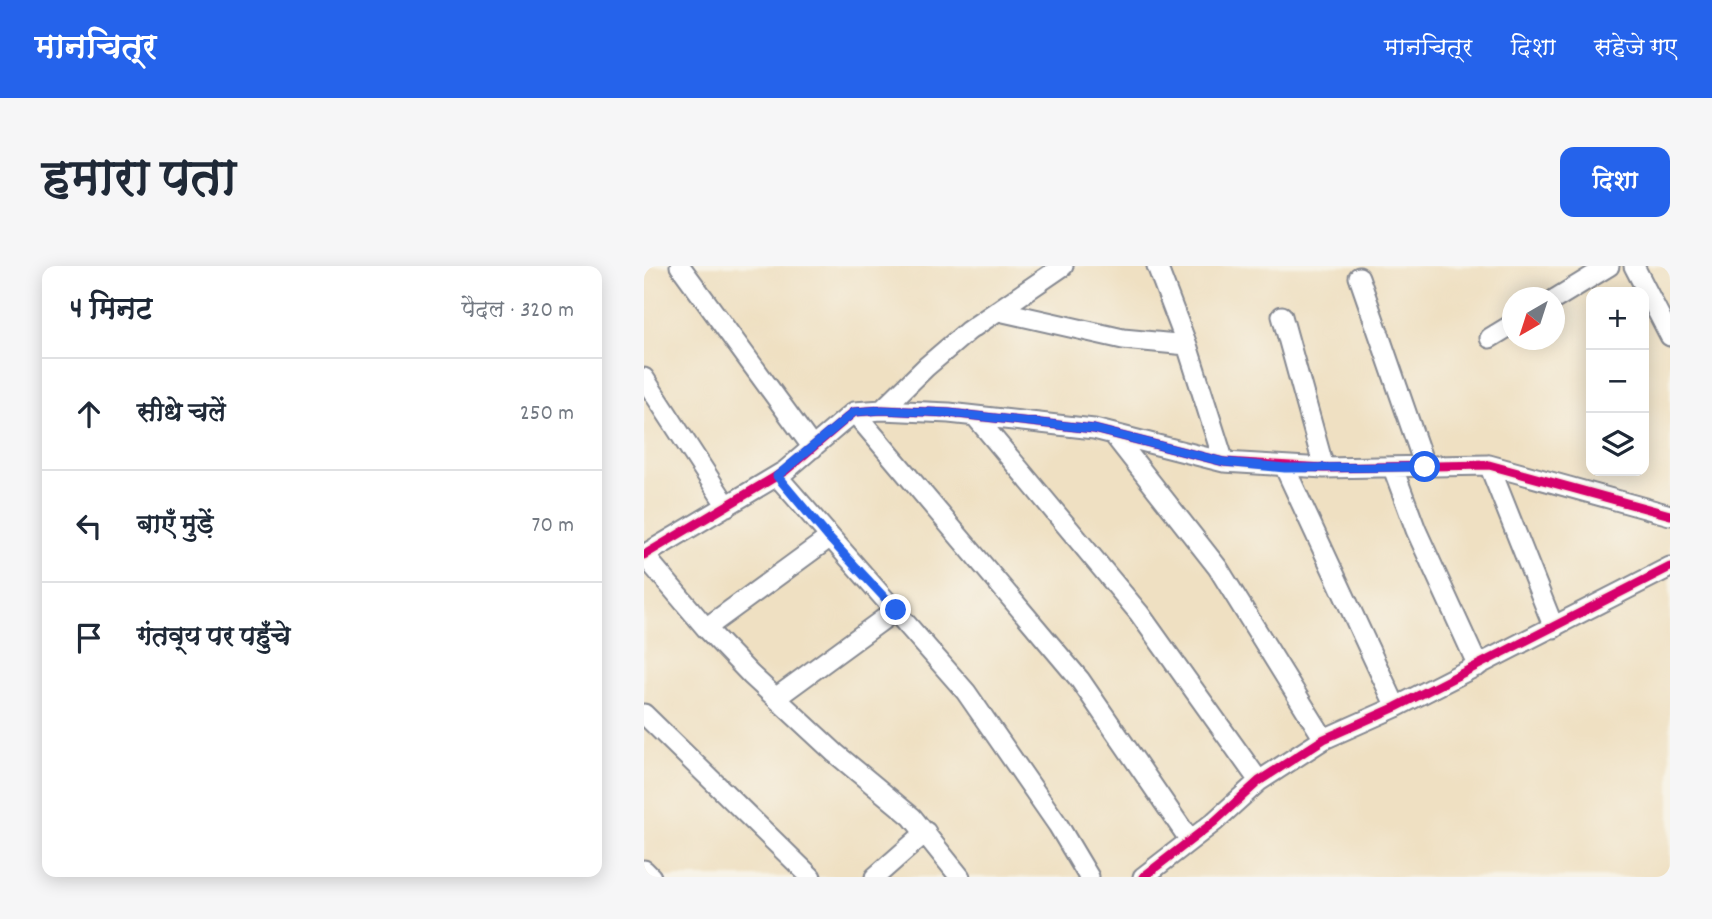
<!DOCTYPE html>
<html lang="hi">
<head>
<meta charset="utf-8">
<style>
	body { margin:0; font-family:Dekko,"Playpen Sans Deva",sans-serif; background:#f6f6f7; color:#1f2937 }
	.controls { position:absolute; right:21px; top:21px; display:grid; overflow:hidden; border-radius:14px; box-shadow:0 4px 18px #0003 }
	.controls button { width:63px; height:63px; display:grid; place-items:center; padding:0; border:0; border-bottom:2px solid #e0e1e3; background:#fff; color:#1f2937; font:35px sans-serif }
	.compass { position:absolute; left:858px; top:21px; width:63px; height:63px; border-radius:50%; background:#fff; box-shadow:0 4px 18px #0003; rotate:219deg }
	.stop { position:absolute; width:21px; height:21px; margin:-16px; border:5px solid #2563eb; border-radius:50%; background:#fff }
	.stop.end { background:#2563eb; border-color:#fff; box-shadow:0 2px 7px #0008 }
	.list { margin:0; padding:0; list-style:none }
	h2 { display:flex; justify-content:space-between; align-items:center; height:91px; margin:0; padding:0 28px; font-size:30px }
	h2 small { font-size:23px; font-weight:400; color:#747a83 }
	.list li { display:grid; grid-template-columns:46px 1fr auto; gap:21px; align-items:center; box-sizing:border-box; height:112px; padding:0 28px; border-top:2px solid #e0e1e3 }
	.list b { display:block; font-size:26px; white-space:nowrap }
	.list em { font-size:23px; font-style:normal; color:#747a83 }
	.icon { flex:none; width:38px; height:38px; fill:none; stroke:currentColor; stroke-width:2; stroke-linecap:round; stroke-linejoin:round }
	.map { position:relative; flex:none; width:1026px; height:611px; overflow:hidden; border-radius:14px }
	header { display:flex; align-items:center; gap:42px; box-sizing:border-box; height:98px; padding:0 35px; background:#2563eb; color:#fff }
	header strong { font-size:33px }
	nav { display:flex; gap:38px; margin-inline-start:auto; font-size:24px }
	.intro { display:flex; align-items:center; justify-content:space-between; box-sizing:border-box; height:168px; padding:0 42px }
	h1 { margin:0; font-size:49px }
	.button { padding:18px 32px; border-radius:14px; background:#2563eb; color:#fff; font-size:24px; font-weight:700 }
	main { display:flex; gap:42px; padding:0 42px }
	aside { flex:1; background:#fff; border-radius:14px; box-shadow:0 4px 18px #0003 }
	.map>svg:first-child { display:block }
</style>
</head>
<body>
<header>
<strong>मानचित्र</strong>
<nav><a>मानचित्र</a><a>दिशा</a><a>सहेजे गए</a></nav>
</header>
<div class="intro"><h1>हमारा पता</h1><a class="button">दिशा</a></div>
<main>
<aside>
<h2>4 मिनट<small>पैदल · 320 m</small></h2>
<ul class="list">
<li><svg class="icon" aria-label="ahead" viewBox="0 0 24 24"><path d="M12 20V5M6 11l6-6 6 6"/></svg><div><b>सीधे चलें</b></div><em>250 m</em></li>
<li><svg class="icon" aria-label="left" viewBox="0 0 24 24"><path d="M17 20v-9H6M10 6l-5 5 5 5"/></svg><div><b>बाएँ मुड़ें</b></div><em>70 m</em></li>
<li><svg class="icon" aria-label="arrive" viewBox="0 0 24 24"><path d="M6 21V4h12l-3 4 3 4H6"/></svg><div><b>गंतव्य पर पहुँचे</b></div></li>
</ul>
</aside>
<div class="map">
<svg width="1026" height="611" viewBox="0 0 1026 611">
	<rect width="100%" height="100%" fill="#f7f3e8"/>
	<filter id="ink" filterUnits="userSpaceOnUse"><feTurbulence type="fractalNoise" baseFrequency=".0143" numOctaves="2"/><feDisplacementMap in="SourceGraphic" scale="14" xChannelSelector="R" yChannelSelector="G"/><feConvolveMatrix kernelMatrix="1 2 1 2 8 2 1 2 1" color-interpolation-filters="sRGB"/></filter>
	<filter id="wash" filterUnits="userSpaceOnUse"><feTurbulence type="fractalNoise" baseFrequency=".00686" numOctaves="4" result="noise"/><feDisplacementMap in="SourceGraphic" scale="28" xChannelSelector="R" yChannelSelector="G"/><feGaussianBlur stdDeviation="1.57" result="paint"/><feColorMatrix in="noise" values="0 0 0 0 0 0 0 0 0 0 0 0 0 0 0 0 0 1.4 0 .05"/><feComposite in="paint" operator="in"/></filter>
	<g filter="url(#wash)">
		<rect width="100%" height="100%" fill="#efe0c2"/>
	</g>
	<g filter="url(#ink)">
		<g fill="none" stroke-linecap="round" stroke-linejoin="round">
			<defs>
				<path id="street" d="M 36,0 L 169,182
					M 513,0 L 543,79 L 580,196
					M 990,0 L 1026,70
					M 715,11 L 781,201
					M 911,33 L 965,0
					M 355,45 L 479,73 L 543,79
					M 638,50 L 680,202
					M 846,72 L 869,58
					M 0,112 L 83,240
					M 238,144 L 282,101 L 324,65 L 419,0
					M 210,146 L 436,414 L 545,573
					M 331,150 L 495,347 L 615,515
					M 469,168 L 574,302 L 680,473
					M 845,199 L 910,362
					M 641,202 L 752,441
					M 749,202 L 772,264 L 834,400
					M 133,210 L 322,426 L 414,559 L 445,611
					M 0,289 L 141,205 L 210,146 L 238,144 L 305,147 L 450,163 L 580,196 L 680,202 L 845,199 L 1026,249
					M 0,289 L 62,362 L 107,409 L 191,487 L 268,551 L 316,611
					M 62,362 L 185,272
					M 133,431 L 252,344
					M 0,448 L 167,611
					M 0,604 L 7,611
					M 231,611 L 282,566
					M 499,611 L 570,556 L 615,515 L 680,473 L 752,441 L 1026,301"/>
			</defs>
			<use href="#street" stroke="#858890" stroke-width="23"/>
			<use href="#street" stroke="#fff" stroke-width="19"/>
			<defs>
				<path id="cycleway" d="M 0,289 L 141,205 L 210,146 L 238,144 L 305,147 L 450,163 L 580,196 L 680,202 L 845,199 L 1026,249
					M 499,611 L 570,556 L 615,515 L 680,473 L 752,441 L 1026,301"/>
			</defs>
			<use href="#cycleway" stroke="#f7f3e8" stroke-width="13"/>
			<use href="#cycleway" stroke="#d6006c" stroke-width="9"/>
		</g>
	</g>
	<g fill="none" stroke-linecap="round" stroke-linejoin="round" filter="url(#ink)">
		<path stroke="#2563eb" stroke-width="9" d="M 252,344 L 185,272 L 133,210 L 210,146 L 238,144 L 305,147 L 450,163 L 580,196 L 641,202 L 781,201"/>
	</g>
</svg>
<div class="controls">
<button>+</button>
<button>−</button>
<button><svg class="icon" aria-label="layers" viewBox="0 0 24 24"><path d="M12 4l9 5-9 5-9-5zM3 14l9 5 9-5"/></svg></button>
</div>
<svg class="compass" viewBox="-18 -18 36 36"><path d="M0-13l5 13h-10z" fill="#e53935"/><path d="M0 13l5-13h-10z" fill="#747a83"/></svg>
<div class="stop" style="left:781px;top:201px"></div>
<div class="stop end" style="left:252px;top:344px"></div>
</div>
</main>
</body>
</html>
